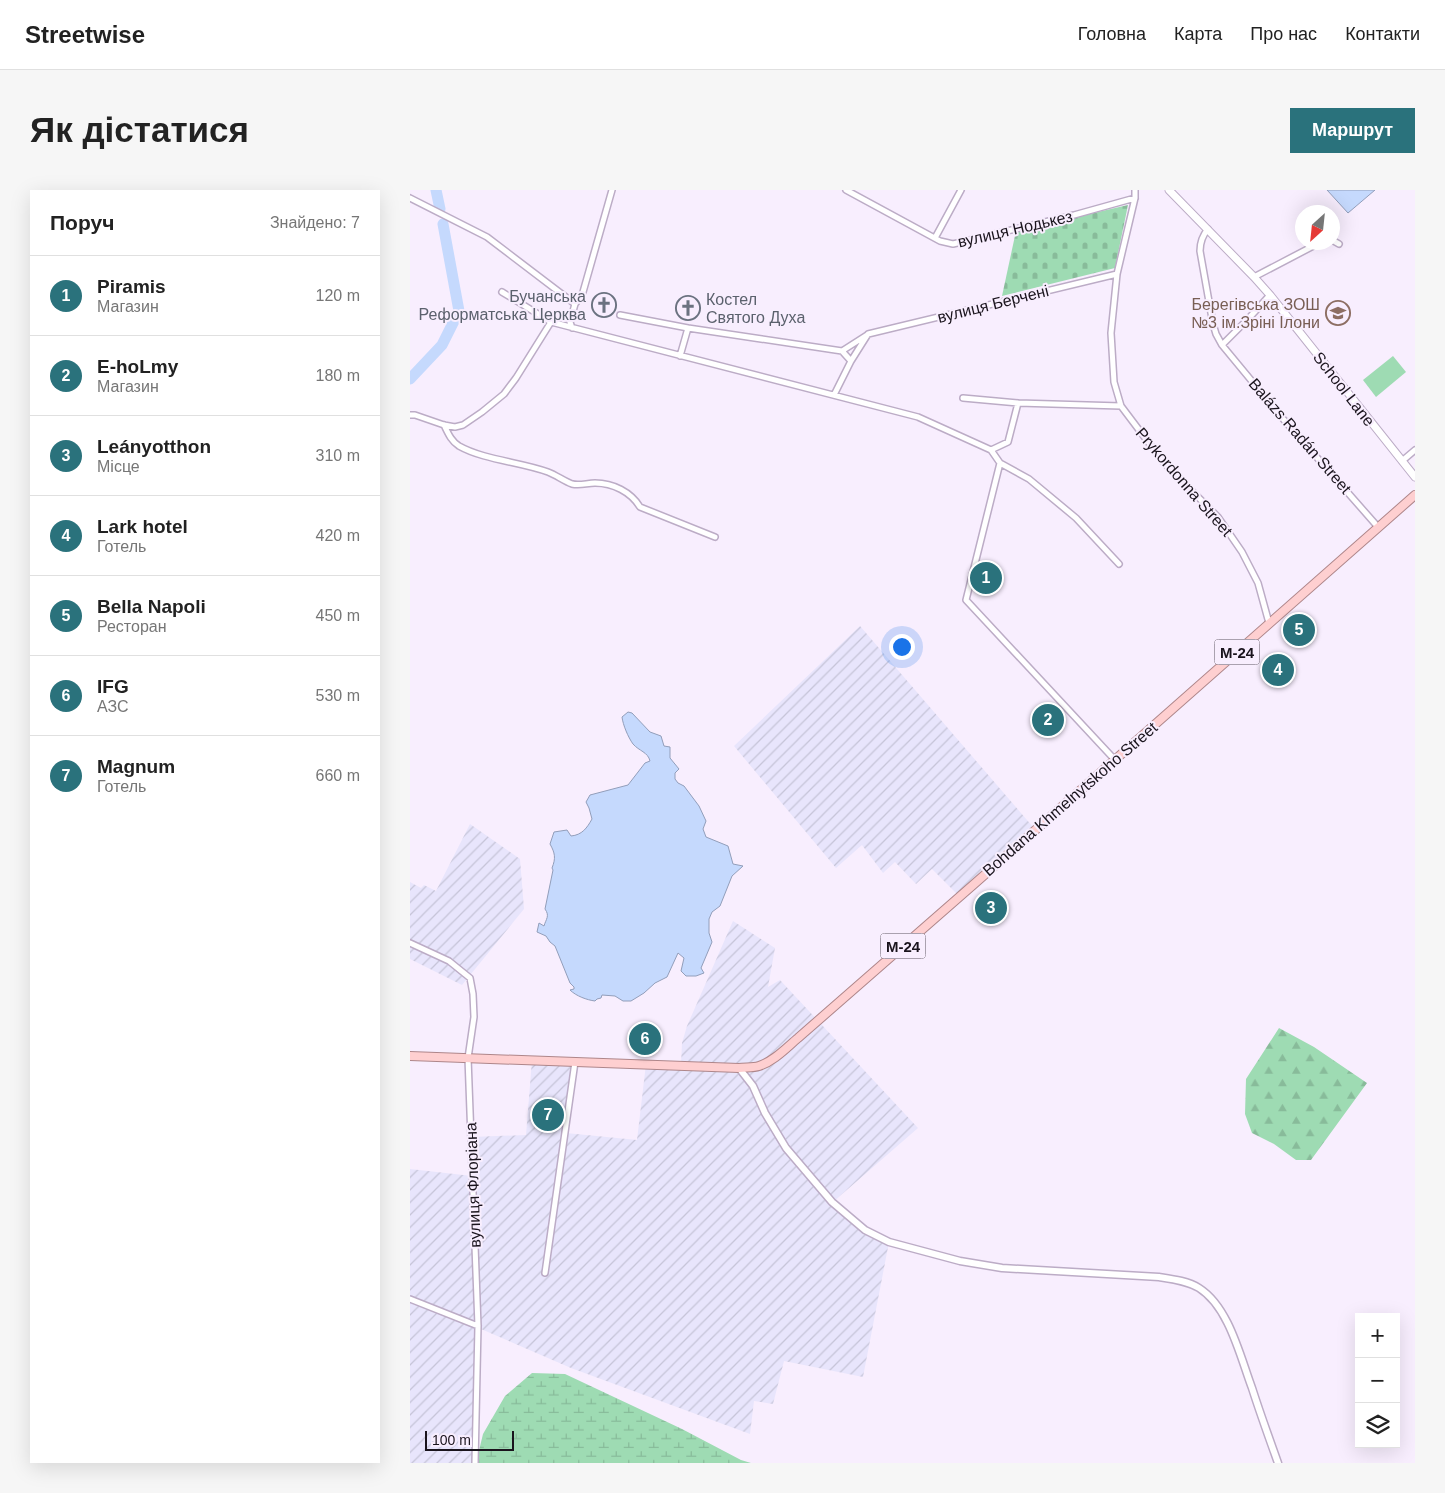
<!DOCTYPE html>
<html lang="uk">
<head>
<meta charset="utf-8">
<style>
	body { margin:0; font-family:Arial,sans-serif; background:#f6f6f6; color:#222 }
	.controls { position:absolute; right:15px; bottom:15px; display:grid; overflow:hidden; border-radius:0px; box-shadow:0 5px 20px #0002 }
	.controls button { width:45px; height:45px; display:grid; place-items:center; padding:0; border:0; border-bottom:1px solid #e0e0e0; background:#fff; color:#222; font:25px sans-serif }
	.compass { position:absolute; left:885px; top:15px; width:45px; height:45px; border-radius:50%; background:#fff; box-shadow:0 5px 20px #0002; rotate:207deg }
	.scale { position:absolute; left:15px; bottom:12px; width:89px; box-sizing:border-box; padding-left:5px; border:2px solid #1a141d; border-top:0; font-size:14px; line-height:18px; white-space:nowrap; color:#1a141d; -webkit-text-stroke:4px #f8eefe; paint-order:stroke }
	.you { position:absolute; left:491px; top:456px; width:18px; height:18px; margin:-12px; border:4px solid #fff; border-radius:50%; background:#1a73e8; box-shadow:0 0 0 8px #1a73e833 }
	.badge { display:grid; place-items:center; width:32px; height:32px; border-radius:50%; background:#2a727c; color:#fff; font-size:16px; font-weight:700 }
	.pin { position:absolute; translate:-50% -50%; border:2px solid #fff; box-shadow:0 1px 5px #0006 }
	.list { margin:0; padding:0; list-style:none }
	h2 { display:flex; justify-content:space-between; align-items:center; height:65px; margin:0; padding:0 20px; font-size:21px }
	h2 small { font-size:16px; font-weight:400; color:#767676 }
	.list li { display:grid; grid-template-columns:32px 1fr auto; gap:15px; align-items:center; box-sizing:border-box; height:80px; padding:0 20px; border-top:1px solid #e0e0e0 }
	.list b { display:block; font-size:19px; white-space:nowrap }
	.list p { margin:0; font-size:16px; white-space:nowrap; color:#767676 }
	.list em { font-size:16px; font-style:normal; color:#767676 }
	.icon { flex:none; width:28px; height:28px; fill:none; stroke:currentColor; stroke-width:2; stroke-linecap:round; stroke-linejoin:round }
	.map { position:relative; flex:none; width:1005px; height:1273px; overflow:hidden; border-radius:0px }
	header { display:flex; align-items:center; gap:30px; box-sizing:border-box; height:70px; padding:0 25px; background:#fff; border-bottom:1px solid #e0e0e0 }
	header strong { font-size:24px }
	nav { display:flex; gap:28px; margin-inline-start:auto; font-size:18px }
	.intro { display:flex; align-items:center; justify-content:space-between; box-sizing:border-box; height:120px; padding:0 30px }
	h1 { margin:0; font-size:35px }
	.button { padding:12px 22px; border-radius:0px; background:#2a727c; color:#fff; font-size:18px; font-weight:700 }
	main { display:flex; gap:30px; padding:0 30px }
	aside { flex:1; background:#fff; border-radius:0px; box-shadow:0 5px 20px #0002 }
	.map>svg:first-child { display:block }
</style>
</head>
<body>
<header>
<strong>Streetwise</strong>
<nav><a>Головна</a><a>Карта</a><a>Про нас</a><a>Контакти</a></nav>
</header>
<div class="intro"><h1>Як дістатися</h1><a class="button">Маршрут</a></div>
<main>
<aside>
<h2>Поруч<small>Знайдено: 7</small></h2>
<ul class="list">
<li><span class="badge">1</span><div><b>Piramis</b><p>Магазин</p></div><em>120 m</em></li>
<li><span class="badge">2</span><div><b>E-hoLmy</b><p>Магазин</p></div><em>180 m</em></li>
<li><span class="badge">3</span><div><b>Leányotthon</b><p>Місце</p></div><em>310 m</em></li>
<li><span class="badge">4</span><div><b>Lark hotel</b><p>Готель</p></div><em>420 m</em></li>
<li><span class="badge">5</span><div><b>Bella Napoli</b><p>Ресторан</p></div><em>450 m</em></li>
<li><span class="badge">6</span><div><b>IFG</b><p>АЗС</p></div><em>530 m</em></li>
<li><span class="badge">7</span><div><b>Magnum</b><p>Готель</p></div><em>660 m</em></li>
</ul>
</aside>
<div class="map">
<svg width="1005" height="1273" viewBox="0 0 1005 1273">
	<defs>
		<pattern id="industrial-furrows" width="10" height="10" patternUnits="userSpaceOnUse" patternTransform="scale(1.25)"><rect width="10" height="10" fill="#e8e5fc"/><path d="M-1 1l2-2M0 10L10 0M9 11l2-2" fill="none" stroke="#c6c4d8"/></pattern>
		<pattern id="forest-firs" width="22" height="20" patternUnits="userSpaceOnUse" patternTransform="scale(1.25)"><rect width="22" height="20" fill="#9edbb3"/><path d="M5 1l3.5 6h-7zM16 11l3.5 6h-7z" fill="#88bb9a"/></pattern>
		<pattern id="wetland-marsh" width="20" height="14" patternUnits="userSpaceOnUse" patternTransform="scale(1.25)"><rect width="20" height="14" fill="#9edbb3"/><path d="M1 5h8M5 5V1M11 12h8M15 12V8" fill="none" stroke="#88bb9a"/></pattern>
		<pattern id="cemetery-stones" width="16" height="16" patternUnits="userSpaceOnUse" patternTransform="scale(1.25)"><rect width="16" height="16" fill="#9edbb3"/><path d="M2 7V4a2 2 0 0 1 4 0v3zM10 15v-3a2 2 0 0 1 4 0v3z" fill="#88bb9a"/></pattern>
	</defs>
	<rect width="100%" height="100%" fill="#f8eefe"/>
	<path fill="url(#industrial-furrows)" d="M 450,436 L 623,637 L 547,704 L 522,679 L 506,694 L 485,672 L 473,683 L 452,655 L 426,678 L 324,556 Z
		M 60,634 L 110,669 L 114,719 L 52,795 L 0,769 L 0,692 L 11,698 L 14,695 L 26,701 Z
		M 323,731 L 365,758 L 358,797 L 370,790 L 508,938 L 423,1012 L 455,1040 L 479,1052 L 453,1187 L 374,1171 L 363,1214 L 344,1211 L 340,1244 L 161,1178 L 64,1136 L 64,1273 L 0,1273 L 0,979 L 62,986 L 61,947 L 116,945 L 122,870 L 165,872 L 156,943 L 227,950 L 236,874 L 271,875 L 272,853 L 277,836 Z"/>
	<path fill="#9edbb3" d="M 983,166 L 996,182 L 966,207 L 953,190 Z"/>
	<path fill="url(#forest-firs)" d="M 869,838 L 904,857 L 957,893 L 901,970 L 886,970 L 864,954 L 842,943 L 835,924 L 836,889 Z"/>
	<path fill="url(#wetland-marsh)" d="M 122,1183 L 155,1184 L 272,1239 L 331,1270 L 341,1273 L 66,1273 L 73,1244 L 95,1206 Z"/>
	<path fill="url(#cemetery-stones)" d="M 718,15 L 705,78 L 592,106 L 606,41 Z"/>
	<path fill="#c5d9fd" stroke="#929eba" d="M 917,0 L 965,0 L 938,23 Z
		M 218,522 L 222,523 L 240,542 L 251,546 L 254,556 L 260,557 L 260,568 L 269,579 L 265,583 L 265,589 L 268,593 L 274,596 L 289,616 L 296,631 L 293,639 L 296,647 L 318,656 L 323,674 L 333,676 L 322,686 L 310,716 L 302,722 L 299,729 L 299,743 L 302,752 L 291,778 L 294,783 L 286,786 L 276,786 L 271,781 L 274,768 L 268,763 L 257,787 L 245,793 L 234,803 L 221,811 L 213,811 L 205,806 L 192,805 L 191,808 L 187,809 L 185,811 C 177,810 166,806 160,800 L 164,799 L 164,797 L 160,793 L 145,756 L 140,752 L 136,746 L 127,742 L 129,733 L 134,736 C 136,729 140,726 135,719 L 143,680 L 142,678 C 146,668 145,663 140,654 L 144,642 L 157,640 L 161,646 C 172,645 177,638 182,629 L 179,618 L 176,612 L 180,605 L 218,595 L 235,573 L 240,571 C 238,562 229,561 223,554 C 218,547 213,535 212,527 Z"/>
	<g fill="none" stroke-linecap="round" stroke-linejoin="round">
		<path stroke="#c5d9fd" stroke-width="11" d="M 26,0 L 30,19
			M 0,189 L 32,155 L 49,121 L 33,34"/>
		<defs>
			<path id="minor" d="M 436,0 L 530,51 L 543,54 L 664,25 L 725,8
				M 725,0 L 725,8 L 707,84 L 701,143 L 704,192 L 711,216 L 754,273 L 808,327 L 832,362 L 848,393 L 859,433
				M 0,8 L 77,47 L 165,114 L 160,132 L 162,138
				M 798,39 C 792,46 790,53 790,61 L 803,134 L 806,144 L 812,155 L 874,230 L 968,337
				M 525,48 L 551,0
				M 922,50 L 929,54
				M 844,87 L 911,52
				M 92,102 L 141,132 L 508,227 L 581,260 L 598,252 L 608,213 L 711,216
				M 165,114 L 170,108 L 173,102 L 202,0
				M 210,125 L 278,138
				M 812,155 L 839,128 L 860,105
				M 432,161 L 457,145
				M 270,166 L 278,138 L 432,161 L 441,171
				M 424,205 L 441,171 L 458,144 L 707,84
				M 553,208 L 608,213
				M 0,225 L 5,225 L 34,235 L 45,237 L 53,235 L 72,222 L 94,204 L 106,188 L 141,132
				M 34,235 C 38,243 41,251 49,256 C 74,270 111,272 138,282 C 146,285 154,291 162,294 C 170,296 177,293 185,293 C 203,293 221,302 230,317 L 305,347
				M 581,260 L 590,273 L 556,410 L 705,570
				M 992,271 L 1005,260
				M 590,273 L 619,289 L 666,328 L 709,374
				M 0,753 L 39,771 L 60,788 L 63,804 L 64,827 L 58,868 L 68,1136 L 65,1273
				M 135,1083 L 165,872
				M 0,1109 L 68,1136"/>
			<path id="tertiary" d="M 329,878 L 343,896 L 355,923 L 376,958 L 422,1012 L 455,1040 L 479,1052 L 550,1071 L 592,1078 L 749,1087 C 762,1089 778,1091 789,1098 C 819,1117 830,1166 842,1198 C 850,1223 859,1248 868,1273"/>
			<path id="secondary" d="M 759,0 L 844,87 L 860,105 L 1005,287"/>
			<path id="trunk" d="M 0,866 L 329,878 C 335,877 343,878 349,876 C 364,871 376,858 388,848 L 563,695 L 1005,305"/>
		</defs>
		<use href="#minor" stroke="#bcacc6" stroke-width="8"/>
		<use href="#tertiary" stroke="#bcacc6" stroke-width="9"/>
		<use href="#secondary" stroke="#bcacc6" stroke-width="9"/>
		<use href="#trunk" stroke="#ae868a" stroke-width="10"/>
		<use href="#minor" stroke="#fff" stroke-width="5"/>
		<use href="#tertiary" stroke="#fff" stroke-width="6"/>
		<use href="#secondary" stroke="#fff" stroke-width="7"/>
		<use href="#trunk" stroke="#fecfd0" stroke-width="8"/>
	</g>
	<defs>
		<symbol id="church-ring" viewBox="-11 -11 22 22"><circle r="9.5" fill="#f8eefe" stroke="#6b7280" stroke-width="1.5"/><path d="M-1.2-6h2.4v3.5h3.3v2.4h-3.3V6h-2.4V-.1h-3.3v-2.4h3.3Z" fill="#6b7280"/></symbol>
		<symbol id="school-ring" viewBox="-11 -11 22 22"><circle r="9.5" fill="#f8eefe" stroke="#8d6e63" stroke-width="1.5"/><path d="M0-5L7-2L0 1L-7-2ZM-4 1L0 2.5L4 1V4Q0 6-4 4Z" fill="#8d6e63"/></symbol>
	</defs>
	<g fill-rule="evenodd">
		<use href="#church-ring" x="180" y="101" width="28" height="28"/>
		<use href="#church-ring" x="264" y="104" width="28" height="28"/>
		<use href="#school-ring" x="914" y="109" width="28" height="28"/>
	</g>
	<g text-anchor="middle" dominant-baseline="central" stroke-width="4" stroke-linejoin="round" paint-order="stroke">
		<g fill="#f8eefe" stroke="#5d5560" stroke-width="1">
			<rect x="804.5" y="449.5" width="45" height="25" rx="4"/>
			<rect x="470.5" y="743.5" width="45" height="25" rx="4"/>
		</g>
		<g font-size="15" font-weight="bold" fill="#1a141d">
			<text x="827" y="462">М-24</text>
			<text x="493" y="756">М-24</text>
		</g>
		<g font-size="16" fill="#1a141d" stroke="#f8eefe">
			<text transform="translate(605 39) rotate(-13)">вулиця Нодькез</text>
			<text transform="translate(583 114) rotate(-14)">вулиця Берчені</text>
			<text transform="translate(934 199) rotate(52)">School Lane</text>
			<text transform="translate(890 246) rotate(49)">Balázs Radán Street</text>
			<text transform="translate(774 292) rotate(49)">Prykordonna Street</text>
			<text transform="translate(660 609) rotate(-41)">Bohdana Khmelnytskoho Street</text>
			<text transform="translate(63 995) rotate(-92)">вулиця Флоріана</text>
		</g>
		<g font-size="16" fill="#5b616d" stroke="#f8eefe" text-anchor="end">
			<text x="176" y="106">Бучанська<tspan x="176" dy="18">Реформатська Церква</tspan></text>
			<text x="296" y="109" text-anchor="start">Костел<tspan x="296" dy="18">Святого Духа</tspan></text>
		</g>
		<g font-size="16" fill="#785e54" stroke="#f8eefe" text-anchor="end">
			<text x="910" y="114">Берегівська ЗОШ<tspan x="910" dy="18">№3 ім.Зріні Ілони</tspan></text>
		</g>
	</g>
</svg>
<div class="controls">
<button>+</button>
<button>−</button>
<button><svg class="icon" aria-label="layers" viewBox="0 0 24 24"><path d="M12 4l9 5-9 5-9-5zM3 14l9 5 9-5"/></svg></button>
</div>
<svg class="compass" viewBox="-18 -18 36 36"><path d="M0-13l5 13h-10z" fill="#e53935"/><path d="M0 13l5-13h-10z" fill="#767676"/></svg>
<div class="scale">100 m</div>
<div class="you"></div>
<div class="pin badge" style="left:576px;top:388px">1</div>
<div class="pin badge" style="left:638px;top:530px">2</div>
<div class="pin badge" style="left:581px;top:718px">3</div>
<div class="pin badge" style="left:868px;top:480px">4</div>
<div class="pin badge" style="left:889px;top:440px">5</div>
<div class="pin badge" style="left:235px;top:849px">6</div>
<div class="pin badge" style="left:138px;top:925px">7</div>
</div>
</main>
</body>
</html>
